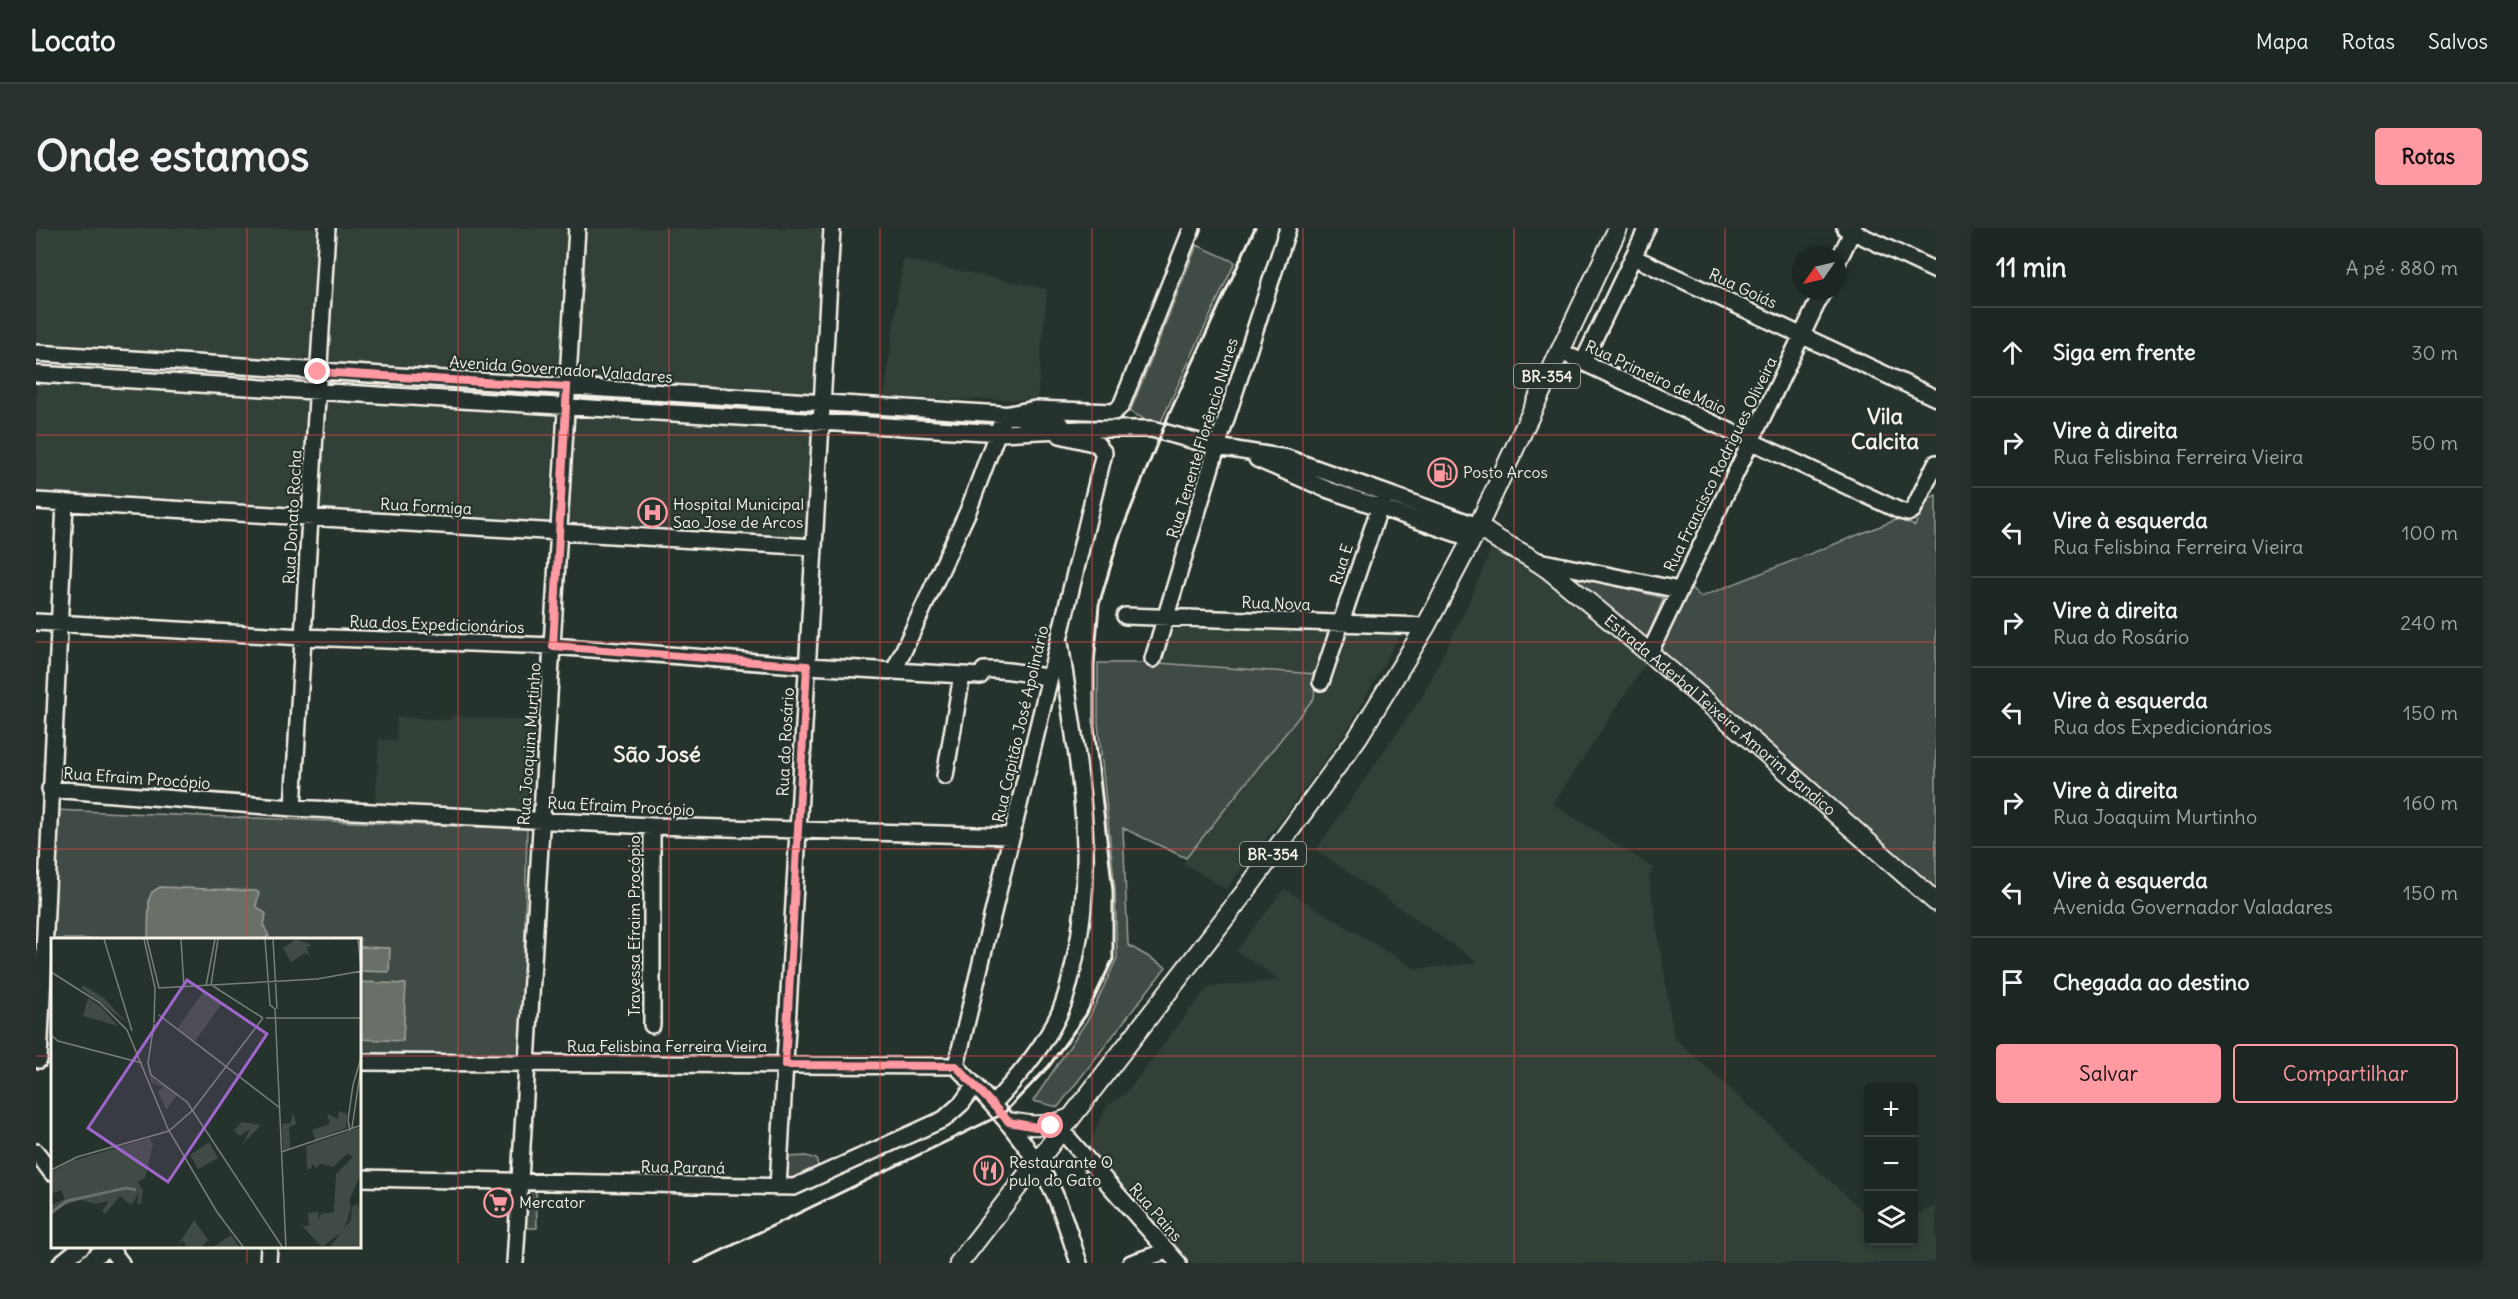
<!DOCTYPE html>
<html lang="pt">
<head>
<meta charset="utf-8">
<style>
	body { margin:0; font-family:Delius,sans-serif; background:#29322f; color:#f1f3f6 }
	.controls { position:absolute; right:18px; bottom:18px; display:grid; overflow:hidden; border-radius:6px; box-shadow:0 3px 9px #0003 }
	.controls button { width:54px; height:54px; display:grid; place-items:center; padding:0; border:0; border-bottom:2px solid #3a4340; background:#1c2622; color:#f1f3f6; font:30px sans-serif }
	.compass { position:absolute; left:1756px; top:18px; width:54px; height:54px; border-radius:50%; background:#1c2622; box-shadow:0 3px 9px #0003; rotate:236deg }
	.stop { position:absolute; width:18px; height:18px; margin:-14px; border:4px solid #ff9aa2; border-radius:50%; background:#fff }
	.stop.end { background:#ff9aa2; border-color:#fff; box-shadow:0 2px 6px #0008 }
	.list { margin:0; padding:0; list-style:none }
	h2 { display:flex; justify-content:space-between; align-items:center; height:78px; margin:0; padding:0 24px; font-size:26px }
	h2 small { font-size:20px; font-weight:400; color:#a0a5a5 }
	.list li { display:grid; grid-template-columns:39px 1fr auto; gap:18px; align-items:center; box-sizing:border-box; height:90px; padding:0 24px; border-top:2px solid #3a4340 }
	.list b { display:block; font-size:22px; white-space:nowrap }
	.list p { margin:0; font-size:20px; white-space:nowrap; color:#a0a5a5 }
	.list em { font-size:20px; font-style:normal; color:#a0a5a5 }
	.actions { display:flex; gap:12px; padding:18px 24px }
	.actions a { flex:1; padding:14px 0; border:2px solid #ff9aa2; border-radius:6px; text-align:center; font-size:21px; color:#ff9aa2 }
	.actions .main { background:#ff9aa2; color:#111 }
	.icon { flex:none; width:33px; height:33px; fill:none; stroke:currentColor; stroke-width:2; stroke-linecap:round; stroke-linejoin:round }
	.map { position:relative; flex:none; width:1900px; height:1035px; overflow:hidden; border-radius:6px }
	header { display:flex; align-items:center; gap:36px; box-sizing:border-box; height:84px; padding:0 30px; background:#1c2622; border-bottom:2px solid #3a4340 }
	header strong { font-size:28px }
	nav { display:flex; gap:33px; margin-inline-start:auto; font-size:21px }
	.intro { display:flex; align-items:center; justify-content:space-between; box-sizing:border-box; height:144px; padding:0 36px }
	h1 { margin:0; font-size:42px }
	.button { padding:15px 27px; border-radius:6px; background:#ff9aa2; color:#111; font-size:21px; font-weight:700 }
	main { display:flex; gap:36px; padding:0 36px }
	aside { flex:1; background:#1c2622; border-radius:6px; box-shadow:0 3px 9px #0003 }
	.map>svg:first-child { display:block }
</style>
</head>
<body>
<header>
<strong>Locato</strong>
<nav><a>Mapa</a><a>Rotas</a><a>Salvos</a></nav>
</header>
<div class="intro"><h1>Onde estamos</h1><a class="button">Rotas</a></div>
<main>
<div class="map">
<svg width="1900" height="1035" viewBox="0 0 1900 1035">
	<rect width="100%" height="100%" fill="#26332d"/>
	<filter id="ink" filterUnits="userSpaceOnUse"><feTurbulence type="fractalNoise" baseFrequency=".0167" numOctaves="2"/><feDisplacementMap in="SourceGraphic" scale="12" xChannelSelector="R" yChannelSelector="G"/><feConvolveMatrix kernelMatrix="1 2 1 2 8 2 1 2 1" color-interpolation-filters="sRGB"/></filter>
	<g filter="url(#ink)">
		<path fill="#333f39" d="M 0,0 L 284,0 L 275,136 L 0,121 Z
			M 296,0 L 533,0 L 523,155 L 288,139 Z
			M 546,0 L 786,0 L 779,165 L 539,153 Z
			M 867,31 L 1011,61 L 1001,172 L 848,170 Z
			M 0,152 L 275,170 L 268,286 L 0,269 Z
			M 287,174 L 519,184 L 512,297 L 278,284 Z
			M 535,187 L 779,198 L 772,312 L 530,300 Z
			M 1457,316 L 1507,340 L 1611,433 L 1517,576 L 1617,640 L 1613,650 L 1638,809 L 1832,988 L 1832,1012 L 1878,1012 L 1878,988 L 1900,978 L 1900,1035 L 1154,1035 L 1052,920 L 1070,879 L 1090,865 L 1172,759 L 1245,752 L 1200,723 L 1248,661 L 1380,741 L 1443,735 L 1280,622 L 1387,467 L 1434,372 Z
			M 1131,392 L 1299,400 L 1281,449 L 1121,435 Z
			M 1306,400 L 1367,401 L 1315,496 L 1250,586 L 1190,661 L 1147,635 L 1278,470 L 1279,456 Z
			M 415,488 L 501,493 L 495,588 L 339,579 L 343,511 L 360,512 L 361,489 L 415,492 Z"/>
		<path fill="#414b45" stroke="#9a9e96" stroke-width="1.5" d="M 1161,17 L 1199,34 L 1123,198 L 1094,184 Z
			M 1900,267 L 1900,661 L 1622,421 L 1653,358 L 1665,369 L 1862,291 L 1879,298 L 1888,272 Z
			M 1524,344 L 1628,370 L 1610,412 Z
			M 1062,435 L 1121,435 L 1280,446 L 1278,470 L 1150,630 L 1087,600 L 1092,717 L 1130,739 L 1022,879 L 997,873 L 1054,788 L 1081,730 L 1079,662 L 1062,495 Z
			M 17,582 L 491,601 L 486,832 L 324,828 L 324,711 L 16,711 L 16,820 L 9,819 Z
			M 770,928 L 780,931 L 783,940 L 751,955 L 752,929 Z
			M 490,962 L 500,962 L 501,1000 L 490,1000 Z"/>
		<path fill="#676f68" stroke="#9fa39b" stroke-width="1.5" d="M 124,659 L 220,663 L 223,665 L 220,678 L 230,686 L 228,698 L 233,708 L 226,711 L 112,711 L 113,671 L 116,664 Z
			M 324,719 L 354,720 L 353,744 L 324,743 Z
			M 324,754 L 370,756 L 367,813 L 324,811 Z"/>
		<g fill="none" stroke-linecap="round" stroke-linejoin="round">
			<defs>
				<path id="minor" d="M 1809,0 L 1900,43
					M 1597,29 L 1900,170
					M 1801,35 L 1818,0
					M 1523,123 L 1864,283 L 1872,285 L 1877,282 L 1900,235
					M 0,125 L 965,186 L 1026,197
					M 1547,134 L 1611,0
					M 0,146 L 965,205 L 1046,201 L 1116,201 L 1181,219 L 1251,230 L 1442,298
					M 1221,231 L 1290,261 L 1436,311
					M 0,273 L 778,319
					M 1503,333 L 1643,362
					M 1089,388 L 1390,398
					M 0,394 L 267,409 L 517,418 L 772,438 L 944,448 L 948,442 C 970,441 991,445 1013,450
					M 1614,424 L 1787,63
					M 1117,431 L 1181,219 L 1252,0
					M 858,443 L 932,283 L 968,187 L 999,181 L 1078,184 L 1085,178 L 1156,0
					M 1285,454 L 1347,269
					M 909,548 L 926,447
					M 14,561 L 257,580 L 616,598 L 976,608
					M 257,580 L 291,0
					M 616,598 L 616,797
					M 3,832 L 29,275
					M 324,834 L 920,838 C 958,877 994,916 1018,965 C 1028,987 1035,1012 1043,1035
					M 920,838 L 1068,225 L 1061,216 L 1024,207
					M 957,876 C 980,851 1002,826 1018,796 C 1029,777 1034,753 1039,731 C 1063,623 1039,521 1024,414
					M 1025,902 L 1142,1035
					M 0,924 L 16,945
					M 324,950 L 758,959 L 908,891 L 926,875 L 939,857
					M 742,959 L 796,0
					M 72,1018 L 85,1035
					M 25,1035 L 46,1018
					M 51,1035 L 72,1019
					M 232,1035 L 233,1018
					M 479,1035 L 541,0
					M 1095,1035 L 1131,1023"/>
				<g id="major">
					<path id="s1" d="M 1442,298 C 1466,318 1495,326 1518,346 C 1648,452 1774,563 1900,674"/>
					<path d="M 973,894 C 996,898 1011,900 1034,890"/>
					<path d="M 923,1035 L 1209,664 L 1322,509 L 1390,398 L 1436,311 L 1582,0"/>
				</g>
			</defs>
			<use href="#minor" stroke="#f4f1e8" stroke-width="20"/>
			<use href="#major" stroke="#f4f1e8" stroke-width="22"/>
			<use href="#minor" stroke="#26332d" stroke-width="15"/>
			<use href="#major" stroke="#26332d" stroke-width="18"/>
			<path stroke="#f4f1e8" stroke-width="3" d="M 660,1035 L 967,886 L 1013,838 L 1050,787 L 1077,731 L 1077,663 L 1058,498 L 1058,436 L 1063,377 L 1083,310 L 1133,186 L 1219,0"/>
		</g>
	</g>
	<g fill="none" stroke-linecap="round" stroke-linejoin="round" filter="url(#ink)">
		<path stroke="#ff9aa2" stroke-width="8" d="M 282,144 L 531,159 L 517,418 L 771,438 L 749,837 L 920,838 L 973,894 L 1000,899 L 1015,898"/>
	</g>
	<path fill="none" stroke="#da4645" stroke-width="1.5" stroke-opacity="0.55" d="M 211,0 L 211,711M 422,0 L 422,1035M 633,0 L 633,1035M 844,0 L 844,1035M 1056,0 L 1056,1035M 1267,0 L 1267,1035M 1478,0 L 1478,1035M 1689,0 L 1689,1035M 0,207 L 1900,207M 0,414 L 1900,414M 0,621 L 1900,621M 0,828 L 16,828M 324,828 L 1900,828M 211,1018 L 211,1035"/>
	<defs>
		<symbol id="fuel-ring" viewBox="-11 -11 22 22"><circle r="9.5" fill="#26332d" stroke="#ff9aa2" stroke-width="1.5"/><path d="M-5.5-6h7V0h2V4h1.3V-2.5L3-4.5l.8-.8L6-3V5H2.5V1h-1V6h-7ZM-4.2-4.7v3.2H.2V-4.7Z" fill="#ff9aa2"/></symbol>
		<symbol id="hospital-ring" viewBox="-11 -11 22 22"><circle r="9.5" fill="#26332d" stroke="#ff9aa2" stroke-width="1.5"/><path d="M-5-5h3v3.5h4V-5h3V5h-3V1.5h-4V5h-3Z" fill="#ff9aa2"/></symbol>
		<symbol id="restaurant-ring" viewBox="-11 -11 22 22"><circle r="9.5" fill="#26332d" stroke="#ff9aa2" stroke-width="1.5"/><path d="M-5-6h1v4h1v-4h1v4h1v-4h1v5L-1.5 .5V6h-2V.5L-5-1ZM5-6V6H3V1.5H1.5Q1.5-4 5-6Z" fill="#ff9aa2"/></symbol>
		<symbol id="supermarket-ring" viewBox="-11 -11 22 22"><circle r="9.5" fill="#26332d" stroke="#ff9aa2" stroke-width="1.5"/><path d="M-6-5.5h2.5l.6 2H6L4.5 2H-2.5L-4.4-4H-6ZM-1.5 3.2a1.3 1.3 0 1 0 .1 0ZM3 3.2a1.3 1.3 0 1 0 .1 0Z" fill="#ff9aa2"/></symbol>
	</defs>
	<g fill-rule="evenodd">
		<use href="#fuel-ring" x="1390" y="228" width="33" height="33"/>
		<use href="#hospital-ring" x="600" y="268" width="33" height="33"/>
		<use href="#restaurant-ring" x="936" y="926" width="33" height="33"/>
		<use href="#supermarket-ring" x="446" y="958" width="33" height="33"/>
	</g>
	<g text-anchor="middle" dominant-baseline="central" stroke-width="4.5" stroke-linejoin="round" paint-order="stroke">
		<g fill="#26332d" stroke="#b6b8b0" stroke-width="1.5">
			<rect x="1478" y="136" width="66" height="24" rx="4.5"/>
			<rect x="1204" y="614" width="66" height="24" rx="4.5"/>
		</g>
		<g font-size="15" font-weight="bold" fill="#f4f1e8">
			<text x="1511" y="148">BR-354</text>
			<text x="1237" y="626">BR-354</text>
		</g>
		<g font-size="16" fill="#f4f1e8" stroke="#26332d">
			<text transform="translate(1707 60) rotate(25)">Rua Goiás</text>
			<text transform="translate(525 141) rotate(4)">Avenida Governador Valadares</text>
			<text transform="translate(1620 149) rotate(25)">Rua Primeiro de Maio</text>
			<text transform="translate(1166 210) rotate(-73)">Rua Tenente Florêncio Nunes</text>
			<text transform="translate(1684 236) rotate(-64)">Rua Francisco Rodrigues Oliveira</text>
			<text transform="translate(390 278) rotate(3)">Rua Formiga</text>
			<text transform="translate(256 289) rotate(-87)">Rua Donato Rocha</text>
			<text transform="translate(1305 336) rotate(-72)">Rua E</text>
			<text transform="translate(1240 375) rotate(2)">Rua Nova</text>
			<text transform="translate(401 396) rotate(2)">Rua dos Expedicionários</text>
			<text stroke="none"><textPath href="#s1" startOffset="308">Estrada Aderbal Teixeira Amorim Bandico</textPath></text>
			<text transform="translate(984 496) rotate(-77)">Rua Capitão José Apolinário</text>
			<text transform="translate(749 514) rotate(-87)">Rua do Rosário</text>
			<text transform="translate(493 516) rotate(-86)">Rua Joaquim Murtinho</text>
			<text transform="translate(101 550) rotate(4)">Rua Efraim Procópio</text>
			<text transform="translate(585 578) rotate(3)">Rua Efraim Procópio</text>
			<text transform="translate(598 698) rotate(-90)">Travessa Efraim Procópio</text>
			<text x="631" y="818">Rua Felisbina Ferreira Vieira</text>
			<text transform="translate(647 939) rotate(1)">Rua Paraná</text>
			<text transform="translate(1120 984) rotate(49)">Rua Pains</text>
		</g>
		<g font-size="16" fill="#f4f1e8" stroke="#26332d" text-anchor="start">
			<text x="1427" y="244">Posto Arcos</text>
			<text x="637" y="276">Hospital Municipal<tspan x="637" dy="18">Sao Jose de Arcos</tspan></text>
			<text x="973" y="934">Restaurante O<tspan x="973" dy="18">pulo do Gato</tspan></text>
			<text x="483" y="974">Mercator</text>
		</g>
		<g font-size="22" font-weight="bold" fill="#f4f1e8" stroke="#26332d">
			<text x="1849" y="188">Vila<tspan x="1849" dy="25">Calcita</tspan></text>
			<text x="621" y="526">São José</text>
		</g>
	</g>
	<g transform="translate(15 710)">
		<rect width="310" height="310" fill="#26332d"/>
		<path d="M 245,1 L 261,7 L 256,9 L 258,18 L 254,15 L 240,24 L 232,10 ZM 32,47 L 53,60 L 76,85 L 30,50 ZM 152,54 L 170,67 L 144,103 L 126,91 ZM 37,60 L 50,69 L 67,88 L 32,78 ZM 97,128 L 103,142 L 127,156 L 115,172 L 107,153 L 113,149 L 100,145 ZM 288,173 L 296,176 L 295,190 L 264,202 L 261,192 L 279,186 L 276,176 L 287,181 ZM 242,174 L 245,186 L 238,189 L 239,210 L 232,212 L 231,186 L 240,185 ZM 190,184 L 210,187 L 192,206 L 199,191 L 189,198 L 183,193 ZM 310,189 L 310,235 L 298,263 L 300,269 L 293,292 L 271,309 L 251,288 L 258,288 L 257,275 L 267,274 L 268,282 L 270,276 L 283,274 L 285,236 L 302,219 L 297,215 L 282,229 L 270,226 L 265,230 L 261,226 L 260,231 L 256,231 L 255,208 ZM 99,200 L 102,206 L 94,240 L 87,244 L 92,253 L 90,266 L 86,266 L 88,255 L 80,267 L 69,258 L 54,276 L 51,273 L 58,263 L 44,266 L 30,262 L 7,269 L 0,279 L 0,260 L 2,266 L 14,261 L 10,252 L 0,256 L 0,234 L 18,224 ZM 158,204 L 167,220 L 147,231 L 139,217 ZM 310,264 L 310,310 L 278,310 L 300,282 L 301,269 L 308,265 L 302,278 ZM 143,282 L 157,302 L 149,310 L 136,310 L 132,302 L 125,310 ZM 180,297 L 189,310 L 162,309 Z" fill="#414b45"/>
		<path fill="none" stroke="#676f68" stroke-width="3" d="M 0,275 L 16,263 L 75,250 L 85,252"/>
		<path fill="none" stroke="#787f78" stroke-width="1.5" d="M 53,1 L 81,93M 93,1 L 104,50 L 103,85M 96,1 L 108,50 L 266,41 L 311,33M 130,1 L 133,49M 214,1 L 219,67 L 224,71 L 235,310M 222,1 L 226,71M 307,1 L 311,42M 0,34 L 49,65 L 76,92 L 117,191 L 166,274 L 193,310M 160,47 L 167,1M 155,48 L 164,1M 162,48 L 212,80M 108,77 L 229,170M 215,80 L 311,80M 103,86 L 97,125 L 100,137 L 136,164 L 232,310M 0,97 L 7,103 L 91,125M 301,190 L 311,123M 118,193 L 142,172 L 212,80M 299,193 L 297,182 L 302,147 L 311,117M 230,214 L 311,187M 0,232 L 26,219 L 118,193"/>
		<path fill="#9f67cb" fill-opacity="0.15" stroke="#9f67cb" stroke-width="3" d="M 136,42 L 216,96 L 117,244 L 37,190 Z"/>
		<rect width="310" height="310" fill="none" stroke="#f4f1e8" stroke-width="3"/>
	</g>
</svg>
<div class="controls">
<button>+</button>
<button>−</button>
<button><svg class="icon" aria-label="layers" viewBox="0 0 24 24"><path d="M12 4l9 5-9 5-9-5zM3 14l9 5 9-5"/></svg></button>
</div>
<svg class="compass" viewBox="-18 -18 36 36"><path d="M0-13l5 13h-10z" fill="#e53935"/><path d="M0 13l5-13h-10z" fill="#a0a5a5"/></svg>
<div class="stop" style="left:1015px;top:898px"></div>
<div class="stop end" style="left:282px;top:144px"></div>
</div>
<aside>
<h2>11 min<small>A pé · 880 m</small></h2>
<ul class="list">
<li><svg class="icon" aria-label="ahead" viewBox="0 0 24 24"><path d="M12 20V5M6 11l6-6 6 6"/></svg><div><b>Siga em frente</b></div><em>30 m</em></li>
<li><svg class="icon" aria-label="right" viewBox="0 0 24 24"><path d="M7 20v-9h11M14 6l5 5-5 5"/></svg><div><b>Vire à direita</b><p>Rua Felisbina Ferreira Vieira</p></div><em>50 m</em></li>
<li><svg class="icon" aria-label="left" viewBox="0 0 24 24"><path d="M17 20v-9H6M10 6l-5 5 5 5"/></svg><div><b>Vire à esquerda</b><p>Rua Felisbina Ferreira Vieira</p></div><em>100 m</em></li>
<li><svg class="icon" aria-label="right" viewBox="0 0 24 24"><path d="M7 20v-9h11M14 6l5 5-5 5"/></svg><div><b>Vire à direita</b><p>Rua do Rosário</p></div><em>240 m</em></li>
<li><svg class="icon" aria-label="left" viewBox="0 0 24 24"><path d="M17 20v-9H6M10 6l-5 5 5 5"/></svg><div><b>Vire à esquerda</b><p>Rua dos Expedicionários</p></div><em>150 m</em></li>
<li><svg class="icon" aria-label="right" viewBox="0 0 24 24"><path d="M7 20v-9h11M14 6l5 5-5 5"/></svg><div><b>Vire à direita</b><p>Rua Joaquim Murtinho</p></div><em>160 m</em></li>
<li><svg class="icon" aria-label="left" viewBox="0 0 24 24"><path d="M17 20v-9H6M10 6l-5 5 5 5"/></svg><div><b>Vire à esquerda</b><p>Avenida Governador Valadares</p></div><em>150 m</em></li>
<li><svg class="icon" aria-label="arrive" viewBox="0 0 24 24"><path d="M6 21V4h12l-3 4 3 4H6"/></svg><div><b>Chegada ao destino</b></div></li>
</ul>
<div class="actions"><a class="main">Salvar</a><a>Compartilhar</a></div>
</aside>
</main>
</body>
</html>
